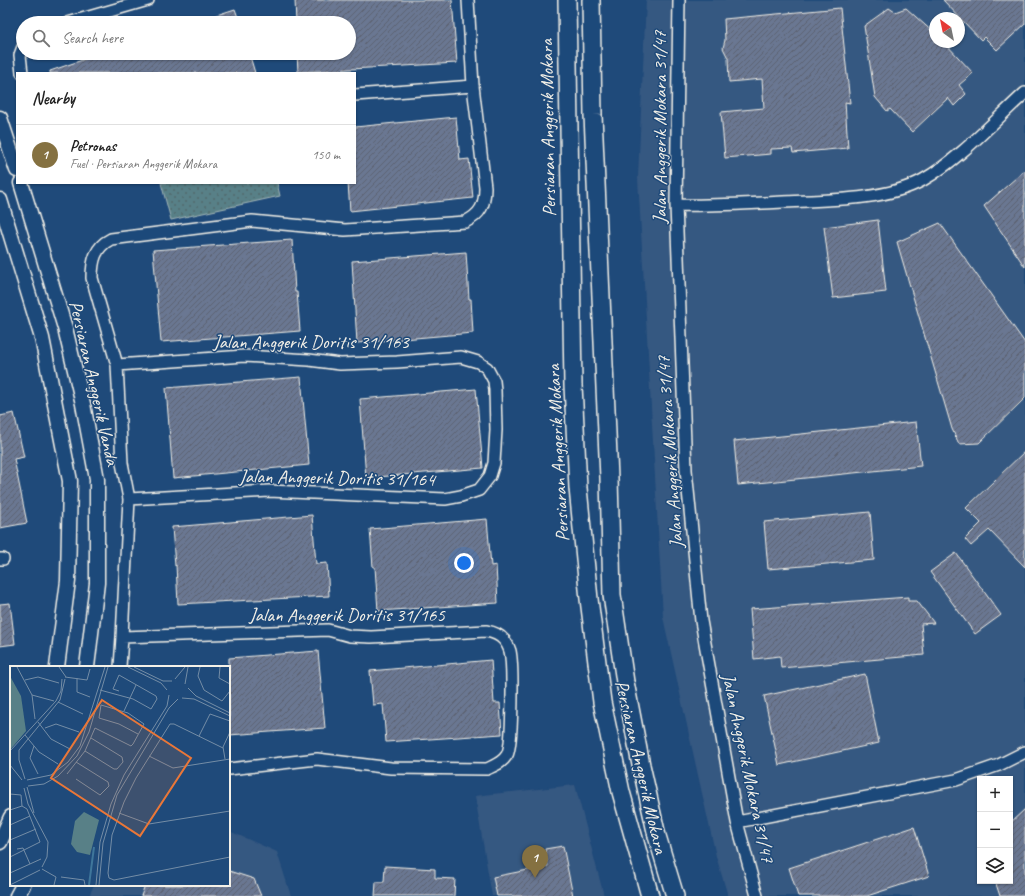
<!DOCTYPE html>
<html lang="en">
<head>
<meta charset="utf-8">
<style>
	body { margin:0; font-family:Caveat,sans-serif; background:#f6f6f6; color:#222 }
	.controls { position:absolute; right:12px; bottom:12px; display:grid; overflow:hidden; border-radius:0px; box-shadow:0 1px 3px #0004 }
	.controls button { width:36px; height:36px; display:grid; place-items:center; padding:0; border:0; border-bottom:1px solid #e0e0e0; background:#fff; color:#222; font:20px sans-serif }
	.compass { position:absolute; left:929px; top:12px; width:36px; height:36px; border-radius:50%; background:#fff; box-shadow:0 1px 3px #0004; rotate:327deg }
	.you { position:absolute; left:464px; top:563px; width:14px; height:14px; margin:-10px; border:3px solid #fff; border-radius:50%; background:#1a73e8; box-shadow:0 0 0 6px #1a73e833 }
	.badge { display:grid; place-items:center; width:26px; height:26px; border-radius:50%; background:#857141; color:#fff; font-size:13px; font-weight:700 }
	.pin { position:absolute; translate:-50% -33px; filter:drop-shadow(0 1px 2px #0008) }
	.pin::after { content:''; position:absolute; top:21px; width:14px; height:12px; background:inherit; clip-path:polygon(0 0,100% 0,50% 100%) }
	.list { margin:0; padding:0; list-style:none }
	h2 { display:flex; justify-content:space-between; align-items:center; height:52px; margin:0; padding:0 16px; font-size:17px }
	h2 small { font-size:13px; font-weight:400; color:#767676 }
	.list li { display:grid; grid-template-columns:26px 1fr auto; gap:12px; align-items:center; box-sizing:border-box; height:60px; padding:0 16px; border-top:1px solid #e0e0e0 }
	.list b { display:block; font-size:15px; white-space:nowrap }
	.list p { margin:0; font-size:13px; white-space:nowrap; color:#767676 }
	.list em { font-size:13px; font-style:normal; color:#767676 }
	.icon { flex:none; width:22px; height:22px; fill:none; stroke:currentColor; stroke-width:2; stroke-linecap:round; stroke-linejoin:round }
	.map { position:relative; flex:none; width:1025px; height:896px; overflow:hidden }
	.search { position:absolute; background:#fff; box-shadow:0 1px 3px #0004; left:16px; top:16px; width:340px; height:44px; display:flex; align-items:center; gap:10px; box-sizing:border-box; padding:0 14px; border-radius:22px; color:#767676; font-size:15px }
	.panel { position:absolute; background:#fff; box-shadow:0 1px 3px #0004; left:16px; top:72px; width:340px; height:112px; border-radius:0px }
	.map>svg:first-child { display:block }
</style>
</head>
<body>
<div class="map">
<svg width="1025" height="896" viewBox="0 0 1025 896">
	<defs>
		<pattern id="park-dots" width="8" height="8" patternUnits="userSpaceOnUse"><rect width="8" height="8" fill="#588087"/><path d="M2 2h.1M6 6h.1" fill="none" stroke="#51676a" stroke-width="1.8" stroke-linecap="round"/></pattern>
		<pattern id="building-hatch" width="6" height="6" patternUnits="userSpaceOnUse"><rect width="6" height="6" fill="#6b7792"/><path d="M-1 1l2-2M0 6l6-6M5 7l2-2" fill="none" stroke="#5c6270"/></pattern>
	</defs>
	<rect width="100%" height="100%" fill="#1f4a7a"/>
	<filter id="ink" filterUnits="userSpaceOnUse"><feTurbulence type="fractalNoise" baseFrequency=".025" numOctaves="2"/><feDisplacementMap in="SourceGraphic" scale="8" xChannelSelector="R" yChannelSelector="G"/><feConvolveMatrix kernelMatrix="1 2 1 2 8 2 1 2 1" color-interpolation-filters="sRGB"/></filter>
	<g filter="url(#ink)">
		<path fill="#365881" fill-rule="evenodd" d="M 646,0 L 1025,0 L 1025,896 L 728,896 L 716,856 L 663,617 L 638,178 ZM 935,18 L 959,18 L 959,42 L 935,42 ZM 980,779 L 1010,779 L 1010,881 L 980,881 Z
			M 575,785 L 604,896 L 492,896 L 475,796 Z
			M 229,831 L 277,852 L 291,896 L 89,896 L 94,885 L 229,885 Z"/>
		<path fill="url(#park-dots)" stroke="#a6b8b8" d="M 161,183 L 277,183 L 280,196 L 171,220 Z"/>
		<path fill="url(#building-hatch)" stroke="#f4f1e8" d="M 295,0 L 452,0 L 457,63 L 298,72 L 297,53 L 349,53 L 349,22 L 296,23 Z
			M 943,0 L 1025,0 L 1025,24 L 997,50 L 984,37 L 981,40 Z
			M 840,8 L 850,103 L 845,102 L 848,148 L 793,153 L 792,148 L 771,149 L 771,154 L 725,158 L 721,112 L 764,108 L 762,79 L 729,82 L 728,58 L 723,48 L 725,40 L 724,19 Z
			M 889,8 L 895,12 L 906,8 L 935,34 L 935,42 L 944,42 L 973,73 L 959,85 L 966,94 L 954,106 L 948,98 L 912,132 L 890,109 L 887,111 L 875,97 L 864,26 Z
			M 235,9 L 240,23 L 198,23 L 198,21 Z
			M 103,53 L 249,53 L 255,73 L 50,73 L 50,71 Z
			M 456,117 L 460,160 L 469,159 L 473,198 L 350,211 L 348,183 L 355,183 L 355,127 Z
			M 1025,170 L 1025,267 L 984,206 Z
			M 878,220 L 886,292 L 833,298 L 824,227 Z
			M 940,223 L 1025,343 L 1025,398 L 979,443 L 959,444 L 952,429 L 897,242 Z
			M 292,240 L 295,292 L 297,292 L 300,331 L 161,342 L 153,250 Z
			M 466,252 L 469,299 L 471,299 L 473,333 L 357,343 L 352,261 Z
			M 301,377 L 309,465 L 173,478 L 166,388 Z
			M 476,389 L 483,468 L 366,478 L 360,399 Z
			M 14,413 L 24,457 L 14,459 L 27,523 L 0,528 L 0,416 Z
			M 916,422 L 921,466 L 738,485 L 734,441 Z
			M 1025,451 L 1025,567 L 989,530 L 971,546 L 965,539 L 981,523 L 966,508 Z
			M 870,512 L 874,560 L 768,569 L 764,522 Z
			M 312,515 L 316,564 L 327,563 L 329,596 L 178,604 L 176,565 L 175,566 L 172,527 Z
			M 487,519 L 491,566 L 496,565 L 498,603 L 378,611 L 375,567 L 373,567 L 370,529 Z
			M 956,553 L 1001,615 L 975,634 L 930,572 Z
			M 908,597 L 908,601 L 917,601 L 934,623 L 921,624 L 924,655 L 781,668 L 780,656 L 754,659 L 750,609 Z
			M 10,603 L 15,644 L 0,646 L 0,604 Z
			M 318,651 L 325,728 L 229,735 L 229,658 Z
			M 491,660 L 494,703 L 500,703 L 502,734 L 386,742 L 383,704 L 373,705 L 370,671 Z
			M 865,674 L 879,743 L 779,765 L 764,696 Z
			M 1025,809 L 1025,896 L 1000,896 L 995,881 L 1010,881 L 1010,823 Z
			M 914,827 L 929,876 L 867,896 L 798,896 L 789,868 Z
			M 563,846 L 573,896 L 497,896 L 493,877 L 548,866 L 545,849 Z
			M 385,866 L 435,869 L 435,878 L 455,879 L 454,896 L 375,896 L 376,882 L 384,882 Z
			M 229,871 L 254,879 L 261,896 L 141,896 L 145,885 L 229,885 Z"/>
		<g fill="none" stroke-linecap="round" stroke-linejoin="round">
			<defs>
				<path id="minor" d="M 679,0 L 676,205 L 686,470 L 701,621 L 737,822 L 757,896
					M 68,23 L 148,0
					M 22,73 L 20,55 L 23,47
					M 355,95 L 473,86
					M 676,205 C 711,206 747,204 783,202 C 826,200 885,201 923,180 C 960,159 993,122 1025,93
					M 117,365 L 244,356 L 309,360 L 340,364 L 397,362 L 461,357 L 478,362 L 487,368 L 494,381 L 495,390 L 496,430 L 494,463 L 490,476 L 479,490 L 461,496 L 445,499 L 269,491 L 129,499
					M 0,559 L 3,559
					M 122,637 L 328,630 L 350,636 L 371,637 L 486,631 C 492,632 500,635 504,640 C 507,643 509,648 510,651 C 513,664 513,745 507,755 C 502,763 495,765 487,769 L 391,768 L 317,759 L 229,769
					M 120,667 L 122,637 L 129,499 L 122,463 L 117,365 L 92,278 C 92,261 95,247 111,239 L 252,221 L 345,230 L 465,222 C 481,214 485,205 485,187 L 473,86 L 468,0
					M 737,822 L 956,780 L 999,765 L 1025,752"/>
				<path id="tertiary" d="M 0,118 L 17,170
					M 21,183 L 65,328 L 83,404 L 97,479 L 97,583 L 87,667
					M 0,200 L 42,338 L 70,481 L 68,581 L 57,667
					M 0,842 L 11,817
					M 17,896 L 23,885"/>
				<path id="primary" d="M 567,0 L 573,385 L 578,488 L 589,599 L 602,702 L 621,792 L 650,896
					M 591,0 L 593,115 L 609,478 L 612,595 L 625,682 L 641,765 L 657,836 L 675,896"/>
			</defs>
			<use href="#minor" stroke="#f4f1e8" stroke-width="14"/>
			<use href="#tertiary" stroke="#f4f1e8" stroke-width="17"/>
			<use href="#primary" stroke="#f4f1e8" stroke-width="20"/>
			<use href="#minor" stroke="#1f4a7a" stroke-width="11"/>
			<use href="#tertiary" stroke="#1f4a7a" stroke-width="14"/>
			<use href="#primary" stroke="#1f4a7a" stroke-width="17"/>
		</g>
	</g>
	<g text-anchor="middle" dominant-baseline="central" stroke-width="3" stroke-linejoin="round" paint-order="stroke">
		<g font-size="19" fill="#f4f1e8" stroke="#1f4a7a">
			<text transform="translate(660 127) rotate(-90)">Jalan Anggerik Mokara 31/47</text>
			<text transform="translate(548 128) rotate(-91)">Persiaran Anggerik Mokara</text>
			<text x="311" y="342">Jalan Anggerik Doritis 31/163</text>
			<text transform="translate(94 383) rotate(77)">Persiaran Anggerik Vanda</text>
			<text transform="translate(670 452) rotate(-94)">Jalan Anggerik Mokara 31/47</text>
			<text transform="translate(558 453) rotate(-93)">Persiaran Anggerik Mokara</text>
			<text transform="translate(337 478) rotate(1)">Jalan Anggerik Doritis 31/164</text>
			<text x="347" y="615">Jalan Anggerik Doritis 31/165</text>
			<text transform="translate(641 767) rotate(77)">Persiaran Anggerik Mokara</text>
			<text transform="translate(748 768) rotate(78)">Jalan Anggerik Mokara 31/47</text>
		</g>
	</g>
	<g transform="translate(10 666)">
		<rect width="220" height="220" fill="#1f4a7a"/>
		<path d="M 0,10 L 11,30 L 16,65 L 0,84 Z" fill="#588087"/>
		<path d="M 74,146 L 89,154 L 80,189 L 67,186 L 61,178 L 65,155 Z" fill="#588087"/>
		<path fill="none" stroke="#3f769b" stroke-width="2" d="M 79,219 L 84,181"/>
		<path fill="none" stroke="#748da6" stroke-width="1" d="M 7,1 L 22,29 L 25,53M 49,1 L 56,11M 118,1 L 151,17 L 157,24M 124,1 L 153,15 L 162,15M 190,1 L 188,10 L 194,24 L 212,35 L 220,25M 210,1 L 209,12 L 220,18M 55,11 L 77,14 L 80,3M 67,12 L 67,26 L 80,31M 165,13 L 175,1M 15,14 L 28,11 L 49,17M 175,18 L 178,1M 178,22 L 186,30 L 220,47M 90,24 L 123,33 L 141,43 L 147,33 L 146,30 L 109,9 L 103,23 L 109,25M 22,29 L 44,35M 172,32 L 184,33 L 220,50M 48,36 L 73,48M 114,45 L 126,19M 28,56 L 41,73 L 60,83M 35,62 L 46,58 L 69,66M 15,69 L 29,86 L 48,98M 189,70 L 200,48 L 220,55M 24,80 L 20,92 L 28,108M 213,82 L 164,58 L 160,58 L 126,112 L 114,136 L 102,169 L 98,207 L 99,212 L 104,214 L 220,191M 0,85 L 46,35 L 51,25 L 52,13M 75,85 L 104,103 L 107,103 L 113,96 L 112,91 L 81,72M 139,90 L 163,102 L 220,93M 215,93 L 213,81 L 220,66M 0,99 L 12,114M 57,108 L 75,85 L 85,62 L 121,80 L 123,78 L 134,58 L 118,47 L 91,39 L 89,52 L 109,58 L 128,68M 15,113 L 9,94 L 9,84 L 50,34 L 55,13M 66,113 L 90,129 L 99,120 L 98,116 L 66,96M 17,114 L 41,109 L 58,96 L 70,80 L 95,1M 18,120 L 34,118 L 48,110 L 67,90 L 79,66 L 98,1M 17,121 L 24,147M 14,122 L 18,138 L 38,176 L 37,191 L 32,201M 0,128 L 11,129 L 12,140M 0,144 L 12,140M 109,147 L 139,158 L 220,145M 0,159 L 20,150M 0,174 L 26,163M 7,183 L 13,182 L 20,198M 0,191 L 30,176 L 17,143 L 12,140M 32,203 L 46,211 L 44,219M 0,207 L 31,193M 51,211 L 74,214 L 75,219M 0,219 L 30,204M 86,219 L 90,176 L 101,138 L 114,109 L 157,40 L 159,29M 89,219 L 93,177 L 107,129 L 159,42 L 168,33"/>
		<path fill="#ea7738" fill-opacity="0.15" stroke="#ea7738" stroke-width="2" d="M 92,34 L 181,92 L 130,170 L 41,112 Z"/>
		<rect width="220" height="220" fill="none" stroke="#f4f1e8" stroke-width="2"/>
	</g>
</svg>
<div class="controls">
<button>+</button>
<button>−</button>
<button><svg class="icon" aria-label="layers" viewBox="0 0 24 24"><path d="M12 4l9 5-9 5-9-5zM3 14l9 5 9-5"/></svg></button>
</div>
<svg class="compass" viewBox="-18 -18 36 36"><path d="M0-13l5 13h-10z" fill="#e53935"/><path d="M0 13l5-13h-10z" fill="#767676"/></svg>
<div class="you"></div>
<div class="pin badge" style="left:535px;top:878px">1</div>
<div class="search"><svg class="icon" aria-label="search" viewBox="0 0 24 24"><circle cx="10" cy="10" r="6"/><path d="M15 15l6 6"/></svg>Search here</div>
<section class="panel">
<h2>Nearby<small></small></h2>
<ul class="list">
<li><span class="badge">1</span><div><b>Petronas</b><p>Fuel · Persiaran Anggerik Mokara</p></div><em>150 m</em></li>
</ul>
</section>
</div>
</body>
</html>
